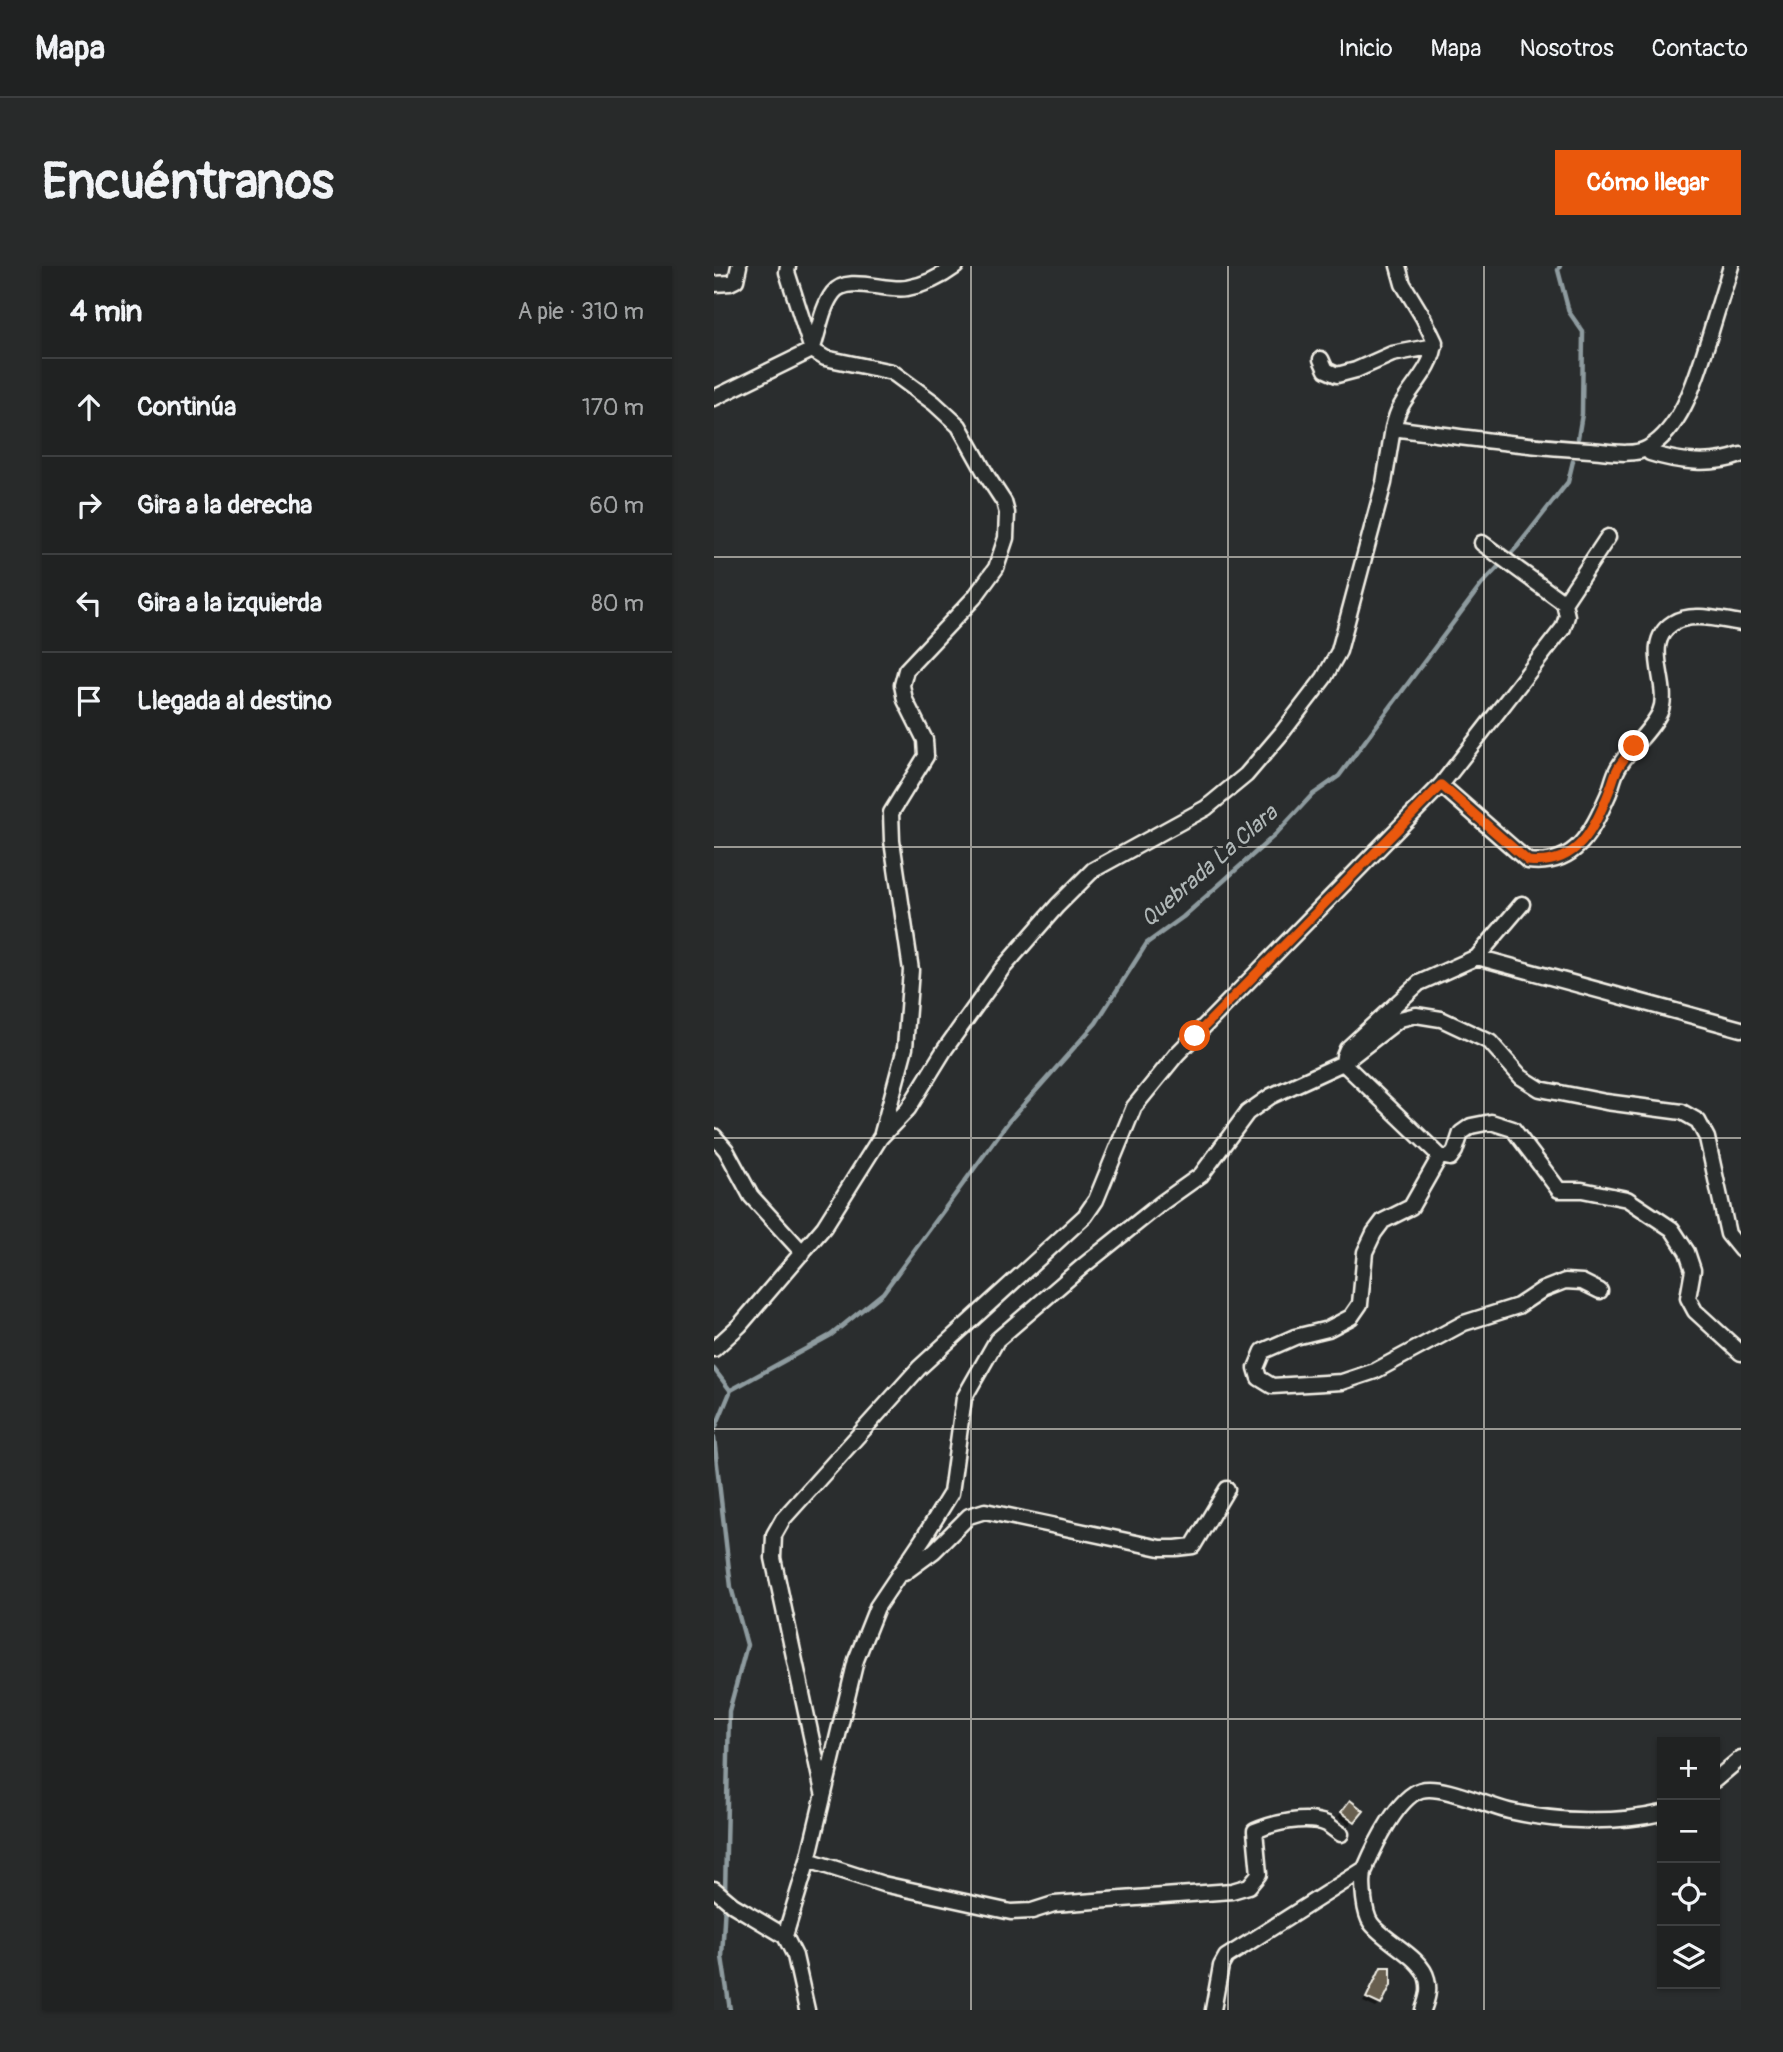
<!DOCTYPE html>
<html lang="es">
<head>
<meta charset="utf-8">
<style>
	body { margin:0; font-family:Pangolin,sans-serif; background:#282a2a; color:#f1f3f6 }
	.controls { position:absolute; right:21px; bottom:21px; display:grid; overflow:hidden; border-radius:0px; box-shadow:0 2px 5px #0004 }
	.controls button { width:63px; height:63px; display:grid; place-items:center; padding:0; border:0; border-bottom:2px solid #3d3f40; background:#202222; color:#f1f3f6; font:35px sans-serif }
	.stop { position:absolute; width:21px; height:21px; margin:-16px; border:5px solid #ea580c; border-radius:50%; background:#fff }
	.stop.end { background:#ea580c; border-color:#fff; box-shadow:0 2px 7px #0008 }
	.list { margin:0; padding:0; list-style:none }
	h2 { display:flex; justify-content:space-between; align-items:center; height:91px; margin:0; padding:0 28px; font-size:30px }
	h2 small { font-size:23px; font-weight:400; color:#a2a4a5 }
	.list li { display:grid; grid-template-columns:46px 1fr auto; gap:21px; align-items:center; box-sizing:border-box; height:98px; padding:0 28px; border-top:2px solid #3d3f40 }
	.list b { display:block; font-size:26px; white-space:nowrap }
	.list em { font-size:23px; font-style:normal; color:#a2a4a5 }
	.icon { flex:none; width:38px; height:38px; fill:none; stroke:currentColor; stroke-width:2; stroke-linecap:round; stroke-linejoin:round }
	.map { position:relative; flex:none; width:1027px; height:1744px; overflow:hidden; border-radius:0px }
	header { display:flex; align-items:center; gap:42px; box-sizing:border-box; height:98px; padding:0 35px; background:#202222; border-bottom:2px solid #3d3f40 }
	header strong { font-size:33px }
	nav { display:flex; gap:38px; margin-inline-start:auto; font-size:24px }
	.intro { display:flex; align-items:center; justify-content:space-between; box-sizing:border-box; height:168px; padding:0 42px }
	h1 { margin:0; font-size:49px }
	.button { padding:18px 32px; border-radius:0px; background:#ea580c; color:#fff; font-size:24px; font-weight:700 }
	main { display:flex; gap:42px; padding:0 42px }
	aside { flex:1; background:#202222; border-radius:0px; box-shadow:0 2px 5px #0004 }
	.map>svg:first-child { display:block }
</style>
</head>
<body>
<header>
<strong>Mapa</strong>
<nav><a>Inicio</a><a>Mapa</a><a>Nosotros</a><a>Contacto</a></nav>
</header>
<div class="intro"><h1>Encuéntranos</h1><a class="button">Cómo llegar</a></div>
<main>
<aside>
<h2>4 min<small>A pie · 310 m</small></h2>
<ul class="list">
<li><svg class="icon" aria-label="ahead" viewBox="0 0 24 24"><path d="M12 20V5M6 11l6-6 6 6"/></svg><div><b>Continúa</b></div><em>170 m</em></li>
<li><svg class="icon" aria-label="right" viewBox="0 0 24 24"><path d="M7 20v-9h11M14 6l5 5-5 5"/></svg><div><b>Gira a la derecha</b></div><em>60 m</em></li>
<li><svg class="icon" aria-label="left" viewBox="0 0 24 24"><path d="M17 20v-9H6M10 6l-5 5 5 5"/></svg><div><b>Gira a la izquierda</b></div><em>80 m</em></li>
<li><svg class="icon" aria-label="arrive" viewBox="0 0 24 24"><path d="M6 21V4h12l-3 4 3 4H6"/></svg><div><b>Llegada al destino</b></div></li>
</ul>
</aside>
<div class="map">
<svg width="1027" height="1744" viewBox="0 0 1027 1744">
	<rect width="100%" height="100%" fill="#2a2d2e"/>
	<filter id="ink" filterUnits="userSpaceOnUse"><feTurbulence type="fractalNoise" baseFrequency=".0143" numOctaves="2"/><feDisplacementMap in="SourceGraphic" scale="14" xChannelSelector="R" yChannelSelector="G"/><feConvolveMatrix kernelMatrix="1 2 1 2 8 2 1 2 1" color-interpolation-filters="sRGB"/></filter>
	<g filter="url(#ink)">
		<path fill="#0007" d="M 632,1541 L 647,1545 L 635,1559 L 624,1551 Z
			M 667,1702 L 666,1738 L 662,1742 L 649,1736 L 663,1707 Z"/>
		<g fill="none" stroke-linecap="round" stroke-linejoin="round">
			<path stroke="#8e9b9f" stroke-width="4.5" d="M 846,0 L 844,4 L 855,46 L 869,66 L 868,148 L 864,172
				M 0,1103 L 16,1124
				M 0,1165 L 17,1124 L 117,1069 L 169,1027 L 295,855 L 382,757 L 433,677 L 469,651 L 561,569 L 598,529 L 625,510 L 768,318 L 803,281 L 854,216 L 859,195
				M 0,1172 L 17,1321 L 33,1379 L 15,1445 L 11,1628
				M 11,1637 L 8,1691 L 16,1744"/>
		</g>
		<path fill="#675f4f" stroke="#f4f1e8" stroke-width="2" d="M 636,1534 L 650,1545 L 641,1556 L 627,1546 Z
			M 667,1701 L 677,1701 L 677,1719 L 667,1739 L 652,1732 Z"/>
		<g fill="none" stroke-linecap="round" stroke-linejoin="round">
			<defs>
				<path id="minor" d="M 0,18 L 16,17 L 22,14 L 25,0
					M 607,93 L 612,104 L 623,109 L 642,104 L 678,88 L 721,80
					M 0,132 L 98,84 L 73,6 L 74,0
					M 679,162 C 681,154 683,147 687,140 C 698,120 720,100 721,76 L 709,51 L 689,18 L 684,0
					M 933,183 L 936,187 C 964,196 998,200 1027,189
					M 850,337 L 894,271
					M 727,519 L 814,595 C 863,601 878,565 895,527 C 898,519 900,509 904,502 C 915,482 937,466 946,446 C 958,419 926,378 959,357 C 977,345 1007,354 1027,357
					M 808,638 L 763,691 L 705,717 L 633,783 L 630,790 L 629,797 L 726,890 L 736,892 L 741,885 L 747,867 L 757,860 L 777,856 L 799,863 L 845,924 L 868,924 L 913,933 L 958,963 L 973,986 L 979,1004 L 974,1032 L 981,1045 L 1027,1087
					M 763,691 L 1027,763
					M 0,870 L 12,884 L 37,930 L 89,987
					M 167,871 L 191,782 L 197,704 L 178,575 L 177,547 L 212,490 L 211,474 L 191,434 L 188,419 L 192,404 L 260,332 L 282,302 L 292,272 L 293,247 L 290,236 L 273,210 L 245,160 L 220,137 L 178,106 L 111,92 L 98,84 C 105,66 107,43 119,27 C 133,8 171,26 193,22 C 212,19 227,11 242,0
					M 726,890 L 697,941 L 669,955 L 660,967 L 651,986 L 646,1038 L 637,1051 L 614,1063 L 581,1071 L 549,1085 L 542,1102 L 545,1112 L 558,1120 L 628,1116 L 661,1105 L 750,1057 L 804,1040 L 828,1024 L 851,1015 L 868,1016 L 886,1025
					M 0,1083 L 26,1059 L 110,961 L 166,872 L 194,843 L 231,783 L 288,703 L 343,640 L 379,604 L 492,542 L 532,509 L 567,468 L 610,412 L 625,385 L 670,217 L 679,162 C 744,171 810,180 876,184 C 893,185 918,191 934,182 C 970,161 983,108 995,72 C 1002,48 1010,24 1017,0
					M 190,1307 L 220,1285 L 255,1250 L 271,1245 L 446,1282 L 462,1282 L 479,1280 L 513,1223
					M 1001,1514 L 1027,1492
					M 109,1526 L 59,1292 L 60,1269 L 69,1253 L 205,1102 L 371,950 L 382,934 L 420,841 L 463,788 L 727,519 L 849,362 L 853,350 L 850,337 L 768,277
					M 94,1594 L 169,1618 L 297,1646 L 318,1645 L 340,1638 L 518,1625 L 535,1620 L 545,1608 L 541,1565 C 559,1557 593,1549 613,1558 C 617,1561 622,1565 627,1568
					M 0,1623 L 19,1639 L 71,1670 L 81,1690 L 93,1744
					M 71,1670 L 94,1594 L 142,1394 L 163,1341 L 210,1271 L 237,1227 L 250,1132 L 283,1074 L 369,1000 L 449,936 L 487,909 L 533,847 L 557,830 L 629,797 L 686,753 L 702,749 L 727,753 L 776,776 L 807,811 L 826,823 L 892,836 L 968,846 L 984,855 L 993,872 L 1014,968 L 1027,984
					M 499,1744 L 507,1700 L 512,1691 L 652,1602
					M 709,1744 C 713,1733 716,1724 713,1713 C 708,1691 670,1675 657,1657 C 652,1650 651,1640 650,1632 C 649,1621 648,1610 652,1600 C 661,1579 684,1531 707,1524 C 727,1518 773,1540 795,1545 C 843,1556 900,1558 948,1547"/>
			</defs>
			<use href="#minor" stroke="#f4f1e8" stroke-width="19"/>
			<use href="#minor" stroke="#2a2d2e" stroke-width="14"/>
		</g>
	</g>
	<g fill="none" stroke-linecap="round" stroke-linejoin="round" filter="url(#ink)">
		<path stroke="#ea580c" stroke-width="9" d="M 481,770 L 727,519 L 814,595 C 863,601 881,563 896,523 C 899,516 900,509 904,502 C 908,495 915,487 920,480"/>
	</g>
	<path fill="none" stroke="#f4f1e8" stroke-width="2" stroke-opacity="0.55" d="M 257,0 L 257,1744M 514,0 L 514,1744M 770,0 L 770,1744M 0,291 L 1027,291M 0,581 L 1027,581M 0,872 L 1027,872M 0,1163 L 1027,1163M 0,1453 L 1027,1453"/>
	<g text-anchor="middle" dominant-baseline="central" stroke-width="6" stroke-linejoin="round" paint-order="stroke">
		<g font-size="23" font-style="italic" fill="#b0b7b7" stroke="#2a2d2e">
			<text transform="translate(495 600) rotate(-41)">Quebrada La Clara</text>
		</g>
	</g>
</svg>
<div class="controls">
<button>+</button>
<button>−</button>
<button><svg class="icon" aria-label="locate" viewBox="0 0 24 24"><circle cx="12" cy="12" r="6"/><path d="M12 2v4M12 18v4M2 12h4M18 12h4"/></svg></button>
<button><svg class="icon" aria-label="layers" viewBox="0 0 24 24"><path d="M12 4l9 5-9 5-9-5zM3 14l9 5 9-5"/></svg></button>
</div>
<div class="stop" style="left:481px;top:770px"></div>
<div class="stop end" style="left:920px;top:480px"></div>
</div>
</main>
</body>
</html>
